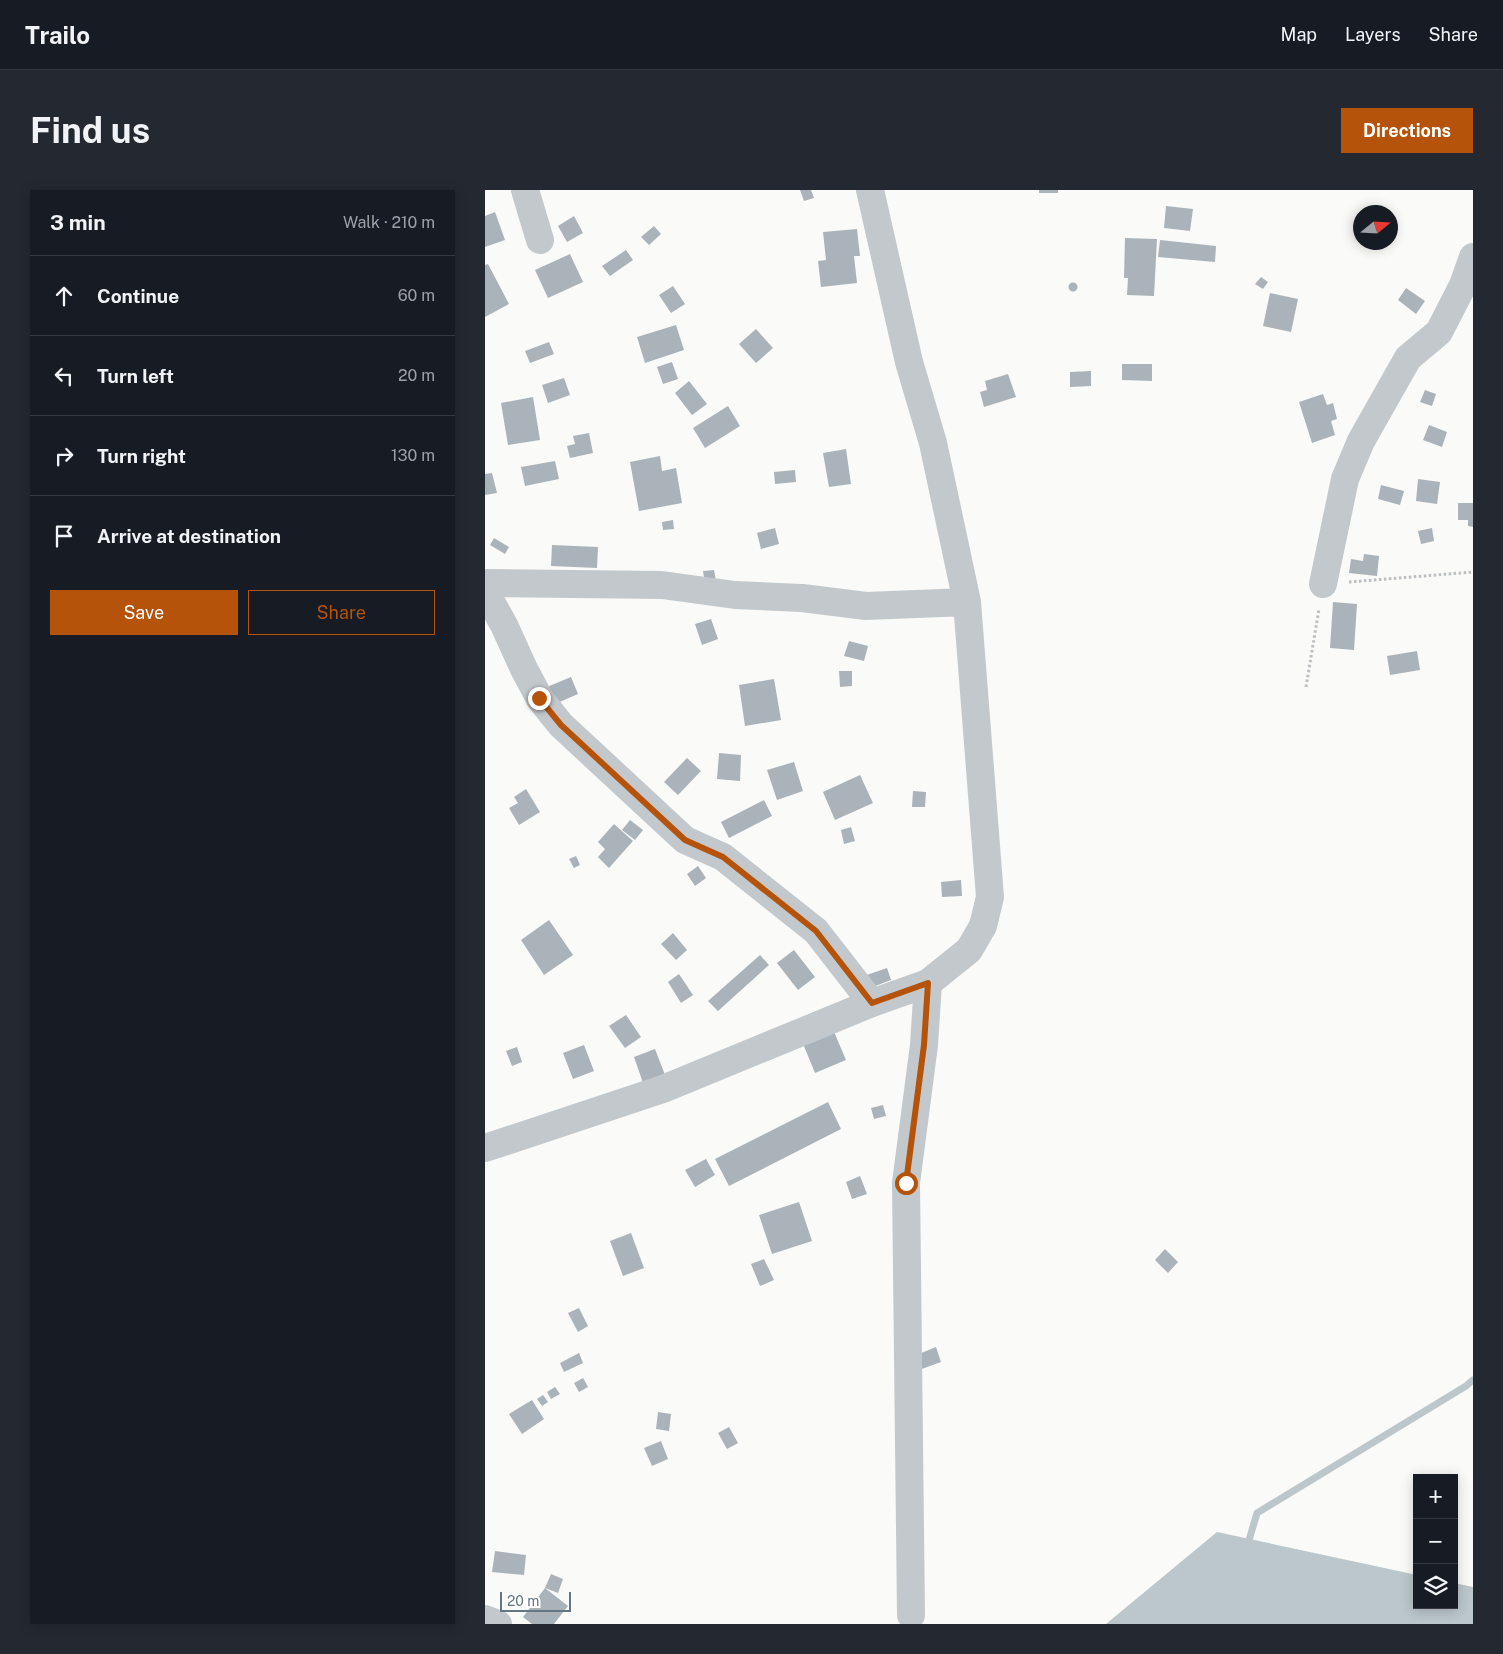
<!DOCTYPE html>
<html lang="en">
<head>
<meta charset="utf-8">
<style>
	body { margin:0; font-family:"Public Sans",sans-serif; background:#242831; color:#f1f3f6 }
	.controls { position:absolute; right:15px; bottom:15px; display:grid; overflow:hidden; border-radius:0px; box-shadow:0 2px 12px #0003 }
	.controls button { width:45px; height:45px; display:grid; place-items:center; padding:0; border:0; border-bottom:1px solid #363941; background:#171b24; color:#f1f3f6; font:25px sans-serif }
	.compass { position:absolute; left:868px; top:15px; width:45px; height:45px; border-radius:50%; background:#171b24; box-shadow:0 2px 12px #0003; rotate:72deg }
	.scale { position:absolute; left:15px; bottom:12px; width:71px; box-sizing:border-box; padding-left:5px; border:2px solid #657683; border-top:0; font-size:14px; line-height:18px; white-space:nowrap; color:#657683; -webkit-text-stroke:4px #fff; paint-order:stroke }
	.stop { position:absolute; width:15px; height:15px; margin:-11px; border:4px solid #b45309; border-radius:50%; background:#fff }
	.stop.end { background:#b45309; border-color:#fff; box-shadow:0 1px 5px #0008 }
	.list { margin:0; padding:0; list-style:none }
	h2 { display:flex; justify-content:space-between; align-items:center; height:65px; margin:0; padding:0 20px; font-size:21px }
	h2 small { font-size:16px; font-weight:400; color:#9ea1a6 }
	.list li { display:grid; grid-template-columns:32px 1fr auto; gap:15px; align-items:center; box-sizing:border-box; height:80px; padding:0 20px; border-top:1px solid #363941 }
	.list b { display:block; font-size:19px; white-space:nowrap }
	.list em { font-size:16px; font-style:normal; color:#9ea1a6 }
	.actions { display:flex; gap:10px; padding:15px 20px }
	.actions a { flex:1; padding:11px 0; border:1px solid #b45309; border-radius:0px; text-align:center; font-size:18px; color:#b45309 }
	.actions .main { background:#b45309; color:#fff }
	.icon { flex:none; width:28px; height:28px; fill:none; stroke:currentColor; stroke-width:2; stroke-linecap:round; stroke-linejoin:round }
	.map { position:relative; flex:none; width:988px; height:1434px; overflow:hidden; border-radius:0px }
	header { display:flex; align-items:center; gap:30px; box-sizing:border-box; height:70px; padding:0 25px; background:#171b24; border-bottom:1px solid #363941 }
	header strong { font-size:24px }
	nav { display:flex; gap:28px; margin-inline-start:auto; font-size:18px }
	.intro { display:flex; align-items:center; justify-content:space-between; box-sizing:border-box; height:120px; padding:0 30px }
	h1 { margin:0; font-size:35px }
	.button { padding:12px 22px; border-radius:0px; background:#b45309; color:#fff; font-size:18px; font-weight:700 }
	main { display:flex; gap:30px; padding:0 30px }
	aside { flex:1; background:#171b24; border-radius:0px; box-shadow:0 2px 12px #0003 }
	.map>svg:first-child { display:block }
</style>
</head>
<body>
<header>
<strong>Trailo</strong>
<nav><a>Map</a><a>Layers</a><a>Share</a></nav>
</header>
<div class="intro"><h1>Find us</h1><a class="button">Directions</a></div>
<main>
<aside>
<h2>3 min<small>Walk · 210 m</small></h2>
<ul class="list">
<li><svg class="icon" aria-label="ahead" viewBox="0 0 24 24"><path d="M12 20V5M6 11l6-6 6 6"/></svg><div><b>Continue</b></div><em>60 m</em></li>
<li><svg class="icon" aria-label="left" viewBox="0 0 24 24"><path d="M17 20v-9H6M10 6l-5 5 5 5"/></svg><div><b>Turn left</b></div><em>20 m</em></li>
<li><svg class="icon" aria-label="right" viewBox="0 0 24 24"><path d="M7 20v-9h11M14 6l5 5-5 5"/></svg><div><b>Turn right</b></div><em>130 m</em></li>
<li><svg class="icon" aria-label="arrive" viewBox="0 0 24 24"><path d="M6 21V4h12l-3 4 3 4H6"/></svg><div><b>Arrive at destination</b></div></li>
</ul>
<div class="actions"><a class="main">Save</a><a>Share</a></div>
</aside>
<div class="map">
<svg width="988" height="1434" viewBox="0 0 988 1434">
	<rect width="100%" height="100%" fill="#fafaf8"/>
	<path fill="#bbc7cb" d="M 732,1342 L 932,1385 L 932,1415 L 969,1415 L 969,1393 L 988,1397 L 988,1434 L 621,1434 Z"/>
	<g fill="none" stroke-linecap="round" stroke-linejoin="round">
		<path stroke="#bbc7cb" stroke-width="7" d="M 762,1357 L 772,1323 L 981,1196 L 988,1190"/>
	</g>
	<path fill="#aab3b9" d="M 315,0 L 326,0 L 329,8 L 319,11 Z
		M 554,0 L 573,0 L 573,3 L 554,3 Z
		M 681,16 L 708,19 L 705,41 L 679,38 Z
		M 10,22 L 20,50 L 0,57 L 0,26 Z
		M 89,26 L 98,43 L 82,52 L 73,36 Z
		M 169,36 L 176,44 L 164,55 L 156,47 Z
		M 372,39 L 375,66 L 369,66 L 372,93 L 336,97 L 333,71 L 341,70 L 338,42 Z
		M 640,48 L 672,49 L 669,106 L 642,105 L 643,88 L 639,88 Z
		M 675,50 L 731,56 L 730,72 L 673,67 Z
		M 141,60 L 148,70 L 125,86 L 117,76 Z
		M 85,64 L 98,92 L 63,108 L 50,80 Z
		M 3,74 L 24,114 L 0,127 L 0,75 Z
		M 776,87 L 783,92 L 778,99 L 770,94 Z
		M583.5 97a4.5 4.5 0 1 1 9 0a4.5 4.5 0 1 1-9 0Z
		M 188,96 L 200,114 L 186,123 L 174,105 Z
		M 921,98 L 940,111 L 931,124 L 913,110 Z
		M 785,103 L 813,109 L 806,142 L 778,136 Z
		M 191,135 L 199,160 L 160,173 L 152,147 Z
		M 271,139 L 288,158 L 271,173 L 254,154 Z
		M 64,152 L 69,164 L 45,173 L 40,161 Z
		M 187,172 L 193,189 L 178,194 L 172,177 Z
		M 637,174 L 667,174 L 667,191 L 637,190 Z
		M 606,181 L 606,196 L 585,197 L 585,182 Z
		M 523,184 L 531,207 L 499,217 L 495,202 L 502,200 L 500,191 Z
		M 79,188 L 85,205 L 63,213 L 57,195 Z
		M 204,191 L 222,214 L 207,225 L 190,203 Z
		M 940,200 L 951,204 L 947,216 L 935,212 Z
		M 838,204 L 842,215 L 848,213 L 852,229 L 846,231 L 850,245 L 827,253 L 814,212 Z
		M 48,207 L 55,250 L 23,255 L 16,213 Z
		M 243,216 L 255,236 L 220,258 L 208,238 Z
		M 944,235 L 962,242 L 957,257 L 938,250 Z
		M 104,243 L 108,263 L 85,268 L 82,256 L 90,254 L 88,246 Z
		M 361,259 L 366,294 L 344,297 L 338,263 Z
		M 175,266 L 177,281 L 191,278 L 197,313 L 154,321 L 145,272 Z
		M 70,271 L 74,289 L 40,296 L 36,277 Z
		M 310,280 L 311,292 L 290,294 L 289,282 Z
		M 7,283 L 12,303 L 0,305 L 0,284 Z
		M 933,289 L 955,292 L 952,314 L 931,311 Z
		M 896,295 L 919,301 L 915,315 L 893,309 Z
		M 973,313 L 988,313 L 988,337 L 983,336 L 983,330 L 973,330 Z
		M 188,330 L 189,339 L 178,340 L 177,332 Z
		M 290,338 L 294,354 L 276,359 L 272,343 Z
		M 947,338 L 949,351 L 936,354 L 933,341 Z
		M 9,348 L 24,357 L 20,364 L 5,355 Z
		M 67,355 L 113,357 L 112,378 L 66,376 Z
		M 879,364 L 894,366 L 892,386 L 864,383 L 866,369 L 878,371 Z
		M 229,380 L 231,391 L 220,393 L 218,381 Z
		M 848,412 L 872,414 L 869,460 L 845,458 Z
		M 226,429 L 233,449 L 217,455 L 210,434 Z
		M 364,451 L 383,456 L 379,471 L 359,466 Z
		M 932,461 L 935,480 L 905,485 L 902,466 Z
		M 354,481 L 367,481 L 367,496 L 355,497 Z
		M 86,487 L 93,504 L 70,514 L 62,497 Z
		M 289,489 L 296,530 L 260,536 L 254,495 Z
		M 234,563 L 256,565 L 255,591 L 232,589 Z
		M 202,568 L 216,581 L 193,605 L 179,592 Z
		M 309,572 L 318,601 L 292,610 L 282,580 Z
		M 375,585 L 388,613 L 350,630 L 338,602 Z
		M 41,599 L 55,622 L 34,635 L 24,618 L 33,613 L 29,607 Z
		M 428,601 L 441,602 L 440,617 L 427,617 Z
		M 279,610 L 287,626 L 244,648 L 236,632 Z
		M 145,630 L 158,640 L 150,650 L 137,640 Z
		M 129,634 L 148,651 L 124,678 L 113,667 L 120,659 L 113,652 Z
		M 366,637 L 370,651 L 359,654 L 356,640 Z
		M 91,666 L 95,675 L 89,678 L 84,669 Z
		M 213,676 L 221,688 L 210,696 L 202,684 Z
		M 476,690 L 477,706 L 457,707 L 456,692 Z
		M 64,730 L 88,765 L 59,785 L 36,750 Z
		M 188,743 L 202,760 L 191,770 L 176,754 Z
		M 309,760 L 330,787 L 313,800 L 292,773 Z
		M 275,765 L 284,775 L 233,821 L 223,811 Z
		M 402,778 L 406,790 L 380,800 L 376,787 Z
		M 194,784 L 208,805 L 196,813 L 183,792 Z
		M 141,825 L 156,847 L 140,858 L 124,836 Z
		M 344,830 L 361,870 L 330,883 L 314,844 Z
		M 99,855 L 109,881 L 88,889 L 78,863 Z
		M 32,857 L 37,872 L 27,876 L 21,861 Z
		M 170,859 L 180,885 L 158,893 L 149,867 Z
		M 343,912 L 356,939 L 244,996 L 230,969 Z
		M 398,915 L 401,926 L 389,929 L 386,918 Z
		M 221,969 L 230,985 L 210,997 L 200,980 Z
		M 375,986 L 382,1004 L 367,1009 L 361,992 Z
		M 314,1012 L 327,1051 L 287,1064 L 274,1025 Z
		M 146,1043 L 159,1078 L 138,1086 L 125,1051 Z
		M 680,1059 L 693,1072 L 683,1083 L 670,1070 Z
		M 279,1069 L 289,1090 L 275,1096 L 266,1074 Z
		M 94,1118 L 103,1136 L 93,1142 L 83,1123 Z
		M 451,1157 L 456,1172 L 434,1180 L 429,1166 Z
		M 94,1163 L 98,1173 L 79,1182 L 75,1173 Z
		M 98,1188 L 103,1197 L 94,1202 L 89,1193 Z
		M 70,1197 L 75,1204 L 66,1209 L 62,1202 Z
		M 58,1205 L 63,1212 L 57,1216 L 52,1209 Z
		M 47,1210 L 59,1229 L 37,1244 L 24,1224 Z
		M 173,1222 L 186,1224 L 184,1241 L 171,1239 Z
		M 244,1237 L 253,1253 L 242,1259 L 233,1243 Z
		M 176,1251 L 183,1269 L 167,1276 L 159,1258 Z
		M 10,1361 L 41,1365 L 39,1385 L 7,1382 Z
		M 66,1384 L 78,1389 L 73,1403 L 60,1398 Z
		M 60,1398 L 83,1416 L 69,1434 L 47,1434 L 38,1427 Z"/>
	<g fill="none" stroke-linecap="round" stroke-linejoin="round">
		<path stroke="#bbbfc2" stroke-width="3" stroke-dasharray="2.5 2.5" stroke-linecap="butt" d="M 864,392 L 988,382
			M 821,497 L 834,419"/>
		<path stroke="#c3c8cc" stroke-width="28" d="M 40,0 L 55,50
			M 0,393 L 177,395 L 250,405 L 317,408 L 381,416 L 482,412
			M 838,394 L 860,289 L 876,251 L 923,168 L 954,142 L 978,95 L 988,67
			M 0,401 L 19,435 L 39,479 L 55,509 L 76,535 L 200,650 L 238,667 L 331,741 L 387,813
			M 0,958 L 178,899 L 387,813 L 443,793 L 484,760 L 498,736 L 505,707 L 482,412 L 448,253 L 424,172 L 385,0
			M 426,1425 L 421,993 L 439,855 L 443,793
			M 0,1429 L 13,1434"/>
	</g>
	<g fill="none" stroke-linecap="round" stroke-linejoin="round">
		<path stroke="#b45309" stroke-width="6" d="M 54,508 L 76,535 L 200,650 L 238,667 L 331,741 L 387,813 L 443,793 L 439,855 L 421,993"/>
	</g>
</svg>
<div class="controls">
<button>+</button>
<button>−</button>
<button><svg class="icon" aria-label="layers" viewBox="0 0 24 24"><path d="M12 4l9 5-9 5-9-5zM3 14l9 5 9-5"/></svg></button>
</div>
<svg class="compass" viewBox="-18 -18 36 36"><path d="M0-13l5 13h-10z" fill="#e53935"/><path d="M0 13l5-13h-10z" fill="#9ea1a6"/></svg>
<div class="scale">20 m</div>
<div class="stop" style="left:421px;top:993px"></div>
<div class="stop end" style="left:54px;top:508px"></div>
</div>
</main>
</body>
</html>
